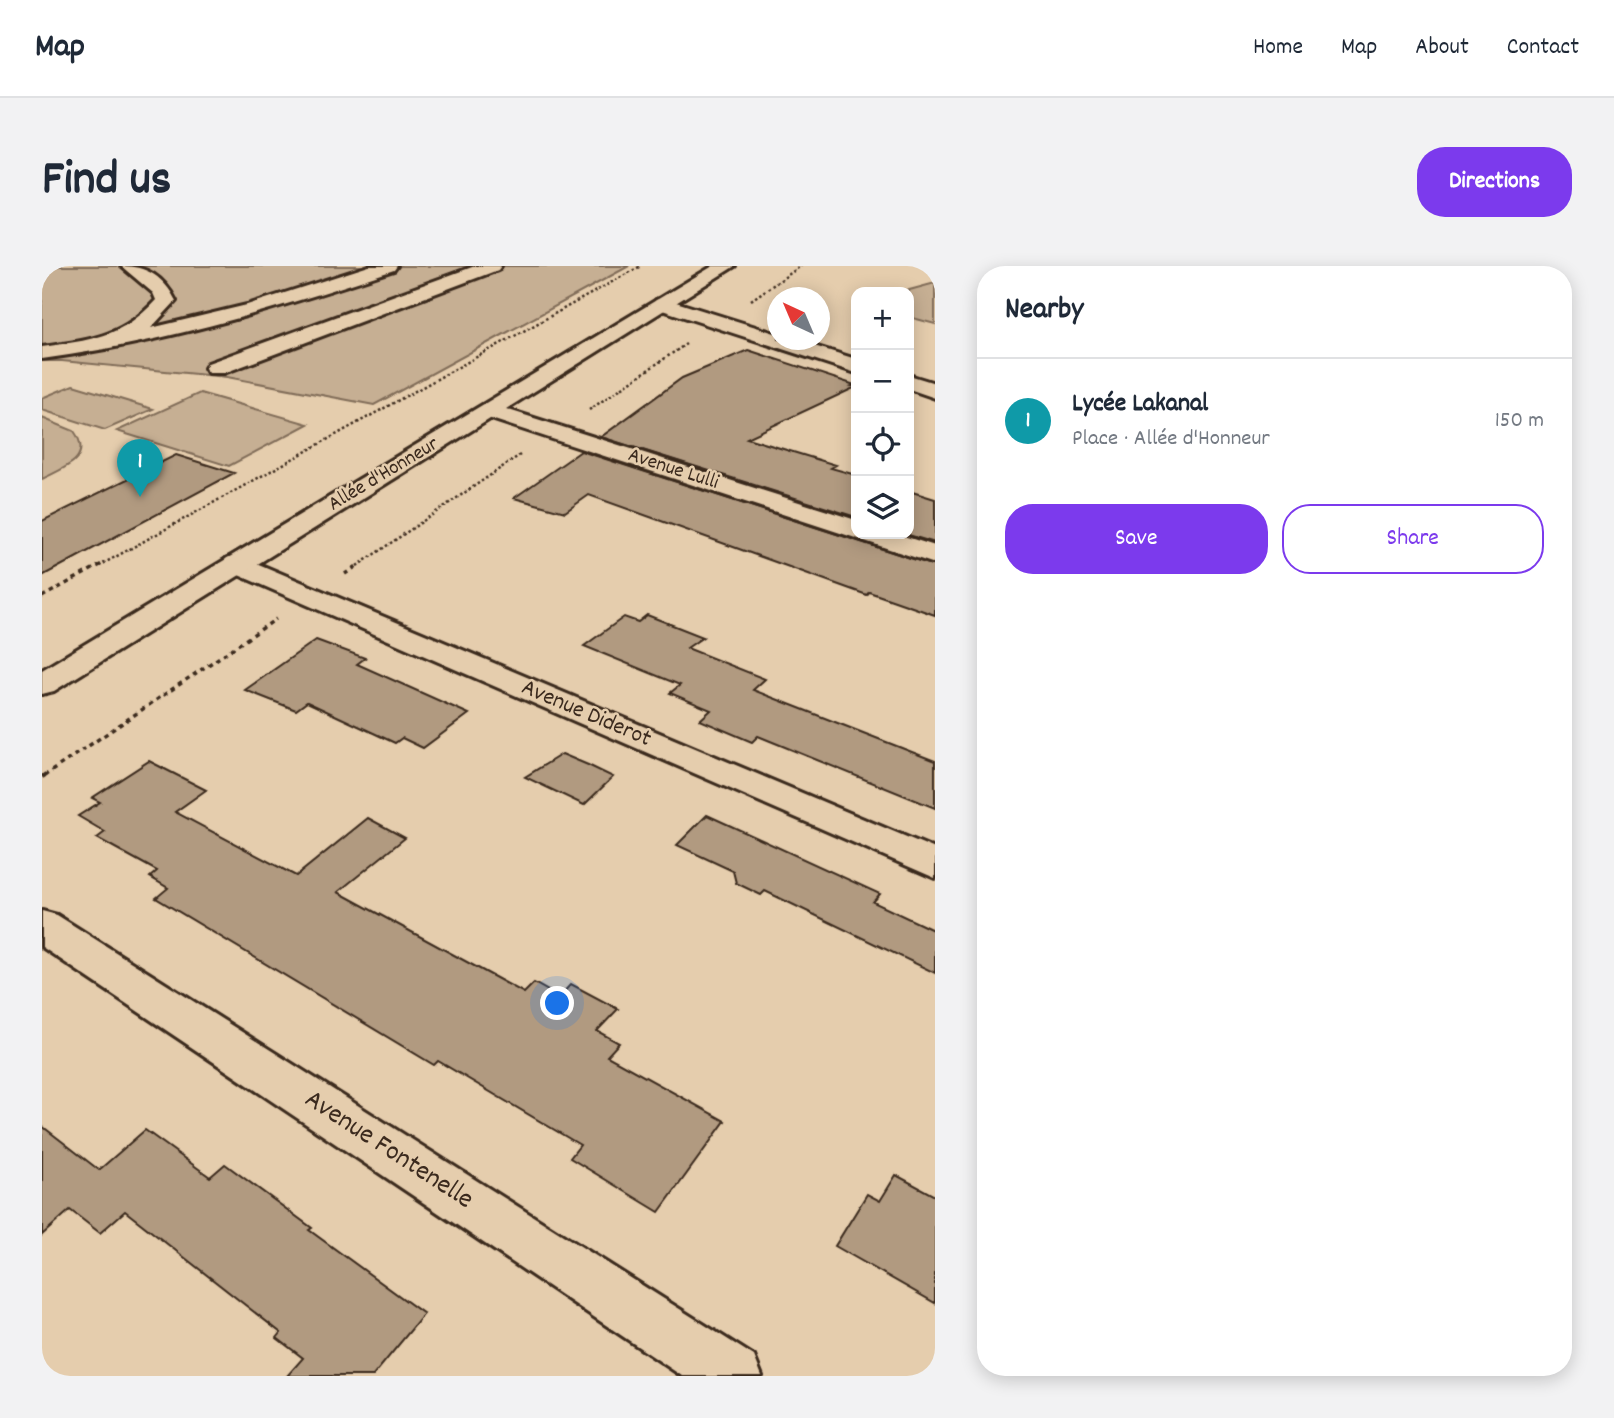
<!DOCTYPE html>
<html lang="en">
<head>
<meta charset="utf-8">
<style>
	body { margin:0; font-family:Dekko,sans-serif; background:#f2f2f3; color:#1f2937 }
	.controls { position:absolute; right:21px; top:21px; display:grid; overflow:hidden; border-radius:14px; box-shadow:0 4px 18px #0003 }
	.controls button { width:63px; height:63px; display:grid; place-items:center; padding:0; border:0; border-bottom:2px solid #e0e1e3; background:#fff; color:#1f2937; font:35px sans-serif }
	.compass { position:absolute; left:725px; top:21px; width:63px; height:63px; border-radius:50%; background:#fff; box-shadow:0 4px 18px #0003; rotate:316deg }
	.you { position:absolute; left:516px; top:738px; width:24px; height:24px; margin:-18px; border:5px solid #fff; border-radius:50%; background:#1a73e8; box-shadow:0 0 0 10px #1a73e833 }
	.badge { display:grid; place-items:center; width:46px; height:46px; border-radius:50%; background:#7c3aed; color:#fff; font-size:23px; font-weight:700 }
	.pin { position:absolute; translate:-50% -58px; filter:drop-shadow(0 2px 4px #0008) }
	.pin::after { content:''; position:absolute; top:37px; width:24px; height:21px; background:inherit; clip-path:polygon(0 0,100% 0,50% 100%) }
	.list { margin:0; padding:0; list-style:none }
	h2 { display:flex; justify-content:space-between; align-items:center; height:91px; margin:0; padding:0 28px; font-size:30px }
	h2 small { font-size:23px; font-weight:400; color:#747a83 }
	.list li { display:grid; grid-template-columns:46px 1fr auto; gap:21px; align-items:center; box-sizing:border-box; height:126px; padding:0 28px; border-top:2px solid #e0e1e3 }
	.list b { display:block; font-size:26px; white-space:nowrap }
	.list p { margin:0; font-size:23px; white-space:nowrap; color:#747a83 }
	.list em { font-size:23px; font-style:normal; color:#747a83 }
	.actions { display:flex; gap:14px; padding:21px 28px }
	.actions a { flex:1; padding:16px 0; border:2px solid #7c3aed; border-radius:28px; text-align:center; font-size:24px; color:#7c3aed }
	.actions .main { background:#7c3aed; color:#fff }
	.icon { flex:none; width:38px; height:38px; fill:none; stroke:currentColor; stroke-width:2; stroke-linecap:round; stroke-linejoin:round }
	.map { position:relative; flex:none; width:893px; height:1110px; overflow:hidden; border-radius:28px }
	header { display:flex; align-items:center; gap:42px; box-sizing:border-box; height:98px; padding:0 35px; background:#fff; border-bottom:2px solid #e0e1e3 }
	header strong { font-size:33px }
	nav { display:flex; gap:38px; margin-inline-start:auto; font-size:24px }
	.intro { display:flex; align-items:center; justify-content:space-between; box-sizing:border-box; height:168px; padding:0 42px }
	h1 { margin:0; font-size:49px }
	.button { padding:18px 32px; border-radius:28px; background:#7c3aed; color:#fff; font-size:24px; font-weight:700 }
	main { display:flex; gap:42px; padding:0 42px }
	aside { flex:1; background:#fff; border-radius:28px; box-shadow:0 4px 18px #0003 }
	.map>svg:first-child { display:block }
</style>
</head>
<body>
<header>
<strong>Map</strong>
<nav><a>Home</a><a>Map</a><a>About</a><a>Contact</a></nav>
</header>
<div class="intro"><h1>Find us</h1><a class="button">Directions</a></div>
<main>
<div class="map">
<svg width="893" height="1110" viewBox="0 0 893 1110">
	<rect width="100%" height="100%" fill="#e5cdad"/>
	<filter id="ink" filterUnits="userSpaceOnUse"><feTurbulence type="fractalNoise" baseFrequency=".0143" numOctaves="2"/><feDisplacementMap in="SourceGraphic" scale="14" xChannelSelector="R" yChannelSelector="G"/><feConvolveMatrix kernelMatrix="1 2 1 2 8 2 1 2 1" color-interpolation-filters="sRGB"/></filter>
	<g filter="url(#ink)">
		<path fill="#c6af93" stroke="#806c58" stroke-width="2" d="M 0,0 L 587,0 L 332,139 L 185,111 L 20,95 L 0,95 Z
			M 893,17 L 893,58 L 867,51 L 867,26 L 860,26 Z
			M 31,119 L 111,143 L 63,164 L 0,144 L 0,132 Z
			M 158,127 L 266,158 L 187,200 L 75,165 Z
			M 0,152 L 32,165 C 52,193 22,202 0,213 Z"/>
		<path fill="#b19a80" stroke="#3b2a1e" stroke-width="2" d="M 706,84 L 813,119 L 810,120 L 814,121 L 705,172 L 794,199 L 789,202 L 814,209 L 814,251 L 559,171 L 640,112 Z
			M 539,185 L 893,300 L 893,349 L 827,326 L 825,329 L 547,229 L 523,246 L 472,232 Z
			M 134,189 L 192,207 L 0,310 L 0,255 Z
			M 867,225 L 893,233 L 893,277 L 863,268 L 867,268 Z
			M 605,349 L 661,371 L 645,382 L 723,413 L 711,424 L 893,495 L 893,542 L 716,470 L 710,476 L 658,454 L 669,444 L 628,427 L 638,419 L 542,380 L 582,351 L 596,356 Z
			M 274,374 L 323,392 L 315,398 L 427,448 L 381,482 L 360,472 L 353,477 L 265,436 L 254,444 L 203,424 Z
			M 520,488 L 546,499 L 571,511 L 542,539 L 483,511 Z
			M 107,495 L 164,524 L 133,546 L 254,610 L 326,552 L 363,572 L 296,626 L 482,727 L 492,717 L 517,731 L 529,718 L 576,743 L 555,765 L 577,777 L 565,790 L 683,855 L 617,946 L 528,892 L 538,879 L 396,795 L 392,799 L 114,632 L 126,622 L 108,611 L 115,605 L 55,572 L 63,566 L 36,550 L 58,536 L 50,532 Z
			M 665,549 L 838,628 L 831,636 L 893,665 L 893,707 L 723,625 L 719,629 L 694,617 L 691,605 L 635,579 Z
			M 0,860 L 57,904 L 103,864 L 168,911 L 183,898 L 270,962 L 267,964 L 382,1048 L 331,1110 L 245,1110 L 261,1092 L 235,1072 L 239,1067 L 83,945 L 58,967 L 28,944 L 0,969 Z
			M 854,909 L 893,930 L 893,1037 L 793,980 L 825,928 L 838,935 Z"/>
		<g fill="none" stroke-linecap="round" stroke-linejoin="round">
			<defs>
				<path id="minor" d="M 79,0 C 105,0 122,11 134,35 L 109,62 L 205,39 L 327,0 L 355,0 L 352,4 C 234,43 123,77 0,93 L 0,81 C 48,74 79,72 114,34 L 111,27 Z
					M 433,0 L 459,0 L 456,4 L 182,107 L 166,107 L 163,102 L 166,97 Z
					M 621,32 L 736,68 L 736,74 L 753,74 L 814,93 L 814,107 L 614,42 L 611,38 L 614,34 Z
					M 867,109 L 893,117 L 893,132 L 867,123 Z
					M 448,138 L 814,254 L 814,268 L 855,268 L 893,280 L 893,298 L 440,150 L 436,145 L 440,140 Z
					M 195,289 L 893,583 L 893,612 L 185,304 L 180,298 L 185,292 Z
					M 0,645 L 15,649 L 712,1090 L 720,1110 L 640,1110 L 0,681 Z"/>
				<path id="major" d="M 671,0 L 693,0 L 12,425 L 0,428 L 0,404 Z"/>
			</defs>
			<use href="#minor" stroke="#3b2a1e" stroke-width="6"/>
			<use href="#major" stroke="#3b2a1e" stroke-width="6"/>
			<path stroke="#3b2a1e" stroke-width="2.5" stroke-dasharray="2.5 2.5" stroke-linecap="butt" d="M 709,34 L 759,0
				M 547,144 L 644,78
				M 57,300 L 599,0
				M 315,300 L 478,189"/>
			<path stroke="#3b2a1e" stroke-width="3.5" stroke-dasharray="4.5 4.5" stroke-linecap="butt" d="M 303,308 L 318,298
				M 0,331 L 60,298
				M 2,510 L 234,353"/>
			<path stroke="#3b2a1e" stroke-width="4.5" stroke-dasharray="5 5" stroke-linecap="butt" d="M 0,511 L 4,508"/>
			<use href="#minor" fill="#e5cdad" fill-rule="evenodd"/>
			<use href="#major" fill="#e5cdad" fill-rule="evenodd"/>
		</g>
	</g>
	<g text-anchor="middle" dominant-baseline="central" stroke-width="5" stroke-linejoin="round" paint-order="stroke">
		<g font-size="21" fill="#3b2a1e" stroke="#e5cdad">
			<text transform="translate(631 204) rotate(18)">Avenue Lulli</text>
			<text transform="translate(342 209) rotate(-31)">Allée d'Honneur</text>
		</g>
		<g font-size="24" fill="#3b2a1e" stroke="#e5cdad">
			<text transform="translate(544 448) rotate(23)">Avenue Diderot</text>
		</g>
		<g font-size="28" fill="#3b2a1e" stroke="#e5cdad">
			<text transform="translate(346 885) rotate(33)">Avenue Fontenelle</text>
		</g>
	</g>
</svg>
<div class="controls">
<button>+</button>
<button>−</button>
<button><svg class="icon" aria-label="locate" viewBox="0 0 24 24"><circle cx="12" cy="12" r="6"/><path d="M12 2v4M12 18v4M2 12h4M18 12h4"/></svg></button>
<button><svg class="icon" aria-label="layers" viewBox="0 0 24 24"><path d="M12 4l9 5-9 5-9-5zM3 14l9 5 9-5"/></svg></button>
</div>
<svg class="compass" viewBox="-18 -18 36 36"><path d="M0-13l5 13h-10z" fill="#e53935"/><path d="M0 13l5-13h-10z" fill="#747a83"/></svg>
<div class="you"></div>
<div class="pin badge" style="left:98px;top:231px;background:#0f9aa8">1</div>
</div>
<aside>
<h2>Nearby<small></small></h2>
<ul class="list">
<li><span class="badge" style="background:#0f9aa8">1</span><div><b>Lycée Lakanal</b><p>Place · Allée d'Honneur</p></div><em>150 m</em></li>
</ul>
<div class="actions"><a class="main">Save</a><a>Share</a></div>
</aside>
</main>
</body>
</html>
